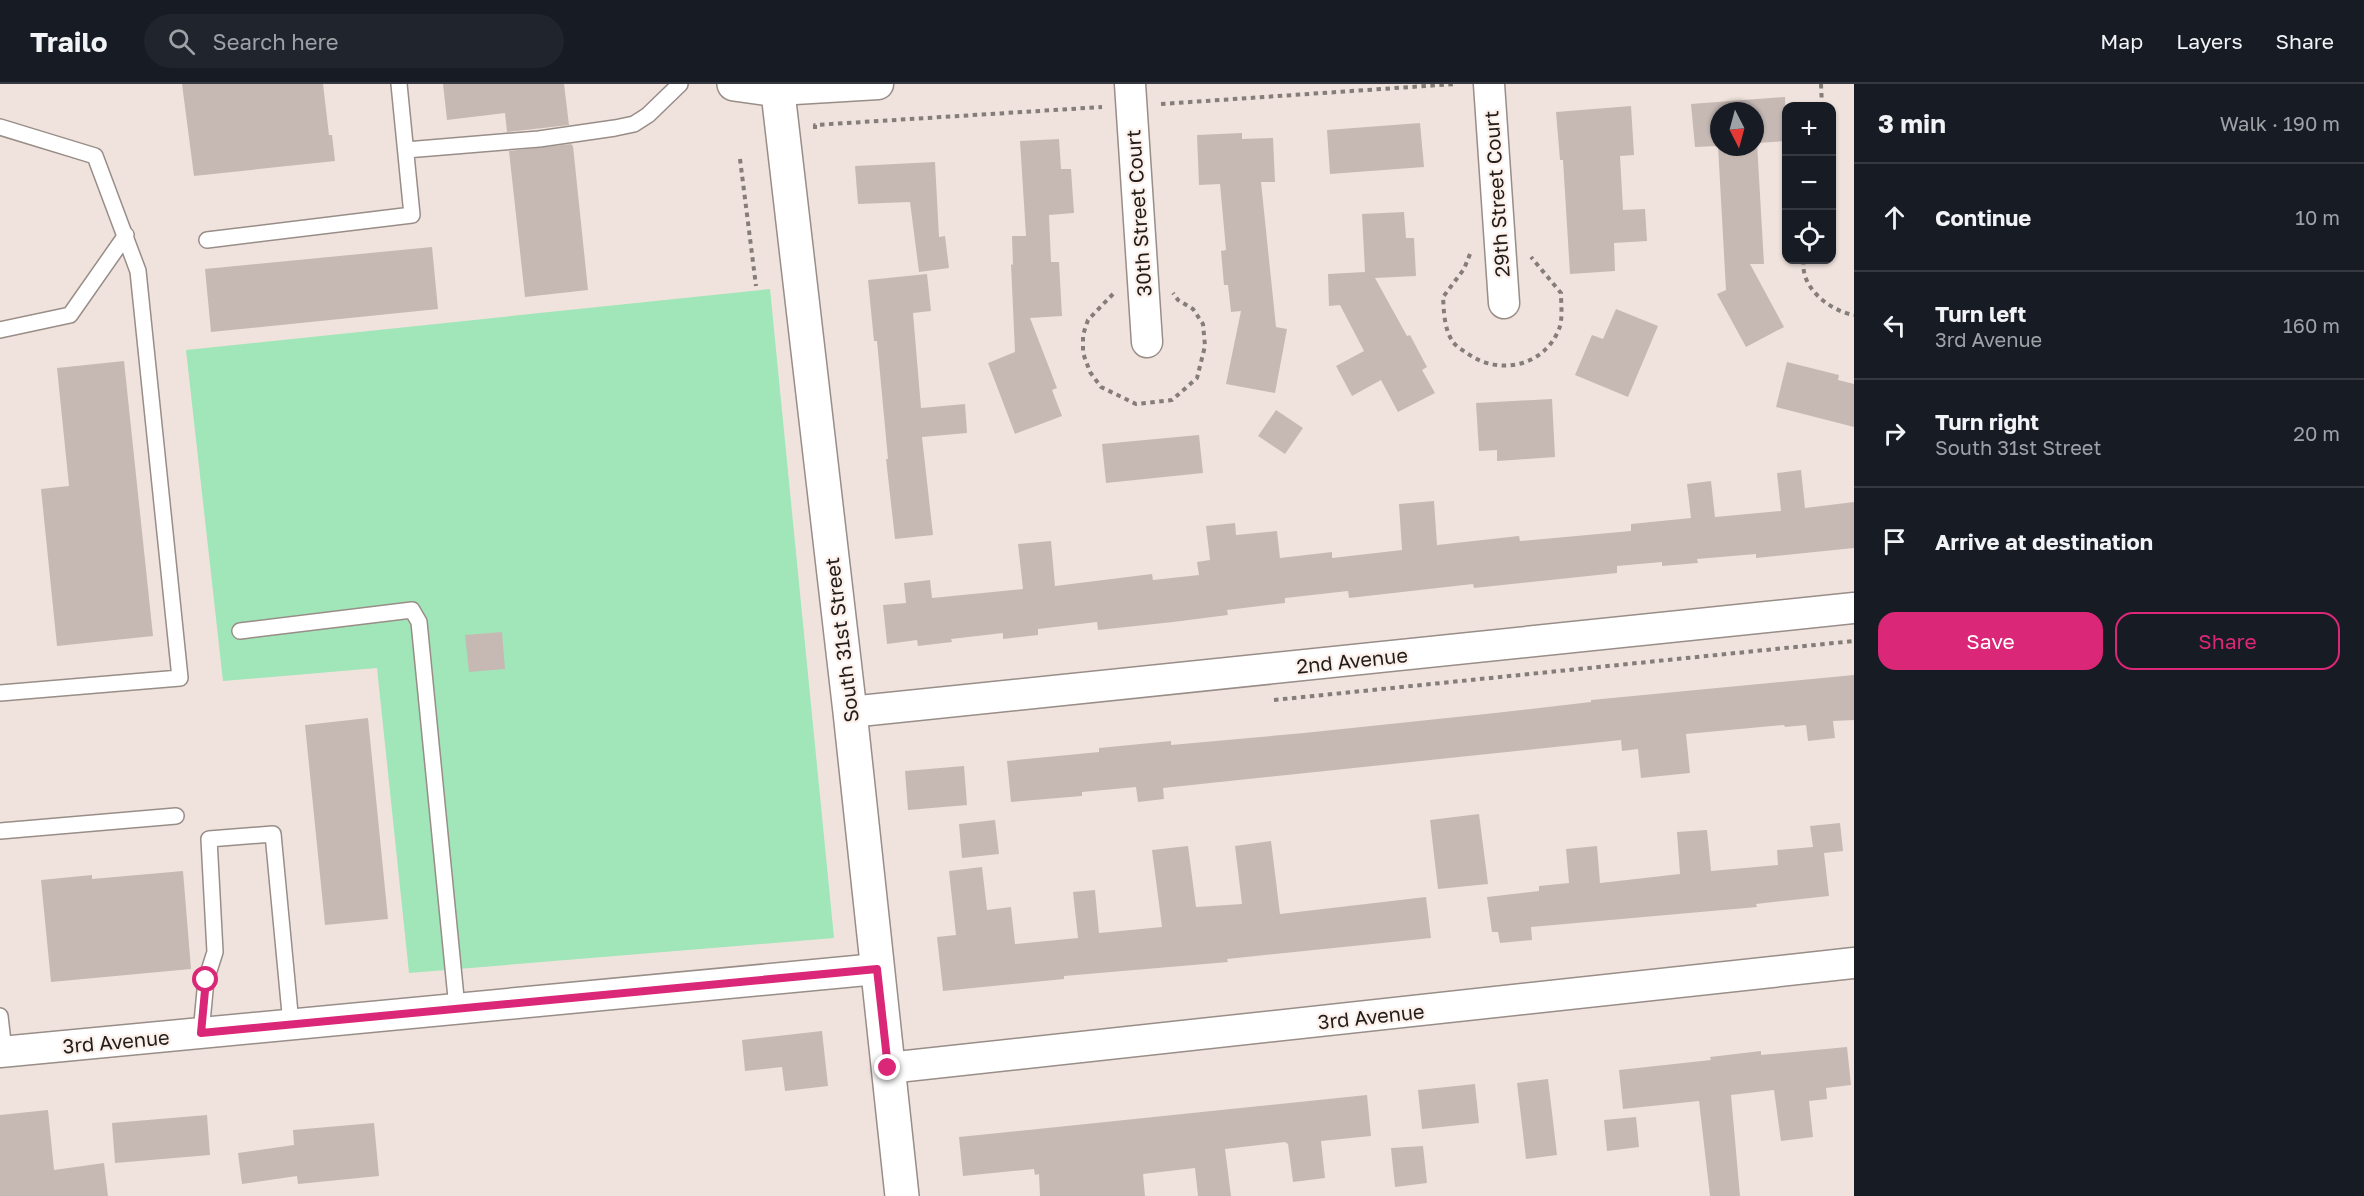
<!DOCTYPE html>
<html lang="en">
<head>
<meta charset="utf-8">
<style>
	body { margin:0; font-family:"Golos Text",sans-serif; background:#20242c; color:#f1f3f6 }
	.controls { position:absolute; right:18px; top:18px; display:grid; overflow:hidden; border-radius:12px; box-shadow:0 2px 4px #0004 }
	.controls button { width:54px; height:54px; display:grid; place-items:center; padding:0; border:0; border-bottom:2px solid #363941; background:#171b24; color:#f1f3f6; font:30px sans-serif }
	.compass { position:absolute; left:1710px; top:18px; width:54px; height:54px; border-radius:50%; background:#171b24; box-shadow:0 2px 4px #0004; rotate:174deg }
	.stop { position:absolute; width:18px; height:18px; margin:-14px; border:4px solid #db2777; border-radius:50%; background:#fff }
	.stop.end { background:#db2777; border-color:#fff; box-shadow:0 2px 6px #0008 }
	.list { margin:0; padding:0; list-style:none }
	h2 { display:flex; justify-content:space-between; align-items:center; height:78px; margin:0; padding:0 24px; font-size:26px }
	h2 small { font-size:20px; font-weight:400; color:#9ea1a6 }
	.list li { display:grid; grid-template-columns:39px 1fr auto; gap:18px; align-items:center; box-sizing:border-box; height:108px; padding:0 24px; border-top:2px solid #363941 }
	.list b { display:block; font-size:22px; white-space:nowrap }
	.list p { margin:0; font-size:20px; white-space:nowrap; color:#9ea1a6 }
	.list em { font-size:20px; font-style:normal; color:#9ea1a6 }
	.actions { display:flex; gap:12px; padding:18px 24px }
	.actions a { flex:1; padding:14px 0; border:2px solid #db2777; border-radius:18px; text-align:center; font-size:21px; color:#db2777 }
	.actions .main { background:#db2777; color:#fff }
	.icon { flex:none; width:33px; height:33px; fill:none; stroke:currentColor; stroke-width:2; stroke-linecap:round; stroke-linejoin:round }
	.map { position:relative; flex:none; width:1854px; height:1112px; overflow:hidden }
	header { display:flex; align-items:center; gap:36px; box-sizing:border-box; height:84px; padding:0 30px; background:#171b24; border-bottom:2px solid #363941 }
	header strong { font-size:28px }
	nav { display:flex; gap:33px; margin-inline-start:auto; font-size:21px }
	.search { width:420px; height:54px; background:#20242c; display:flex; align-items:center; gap:15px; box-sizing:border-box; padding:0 21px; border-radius:33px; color:#9ea1a6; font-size:22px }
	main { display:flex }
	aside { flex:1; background:#171b24 }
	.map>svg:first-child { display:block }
</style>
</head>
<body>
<header>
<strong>Trailo</strong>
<div class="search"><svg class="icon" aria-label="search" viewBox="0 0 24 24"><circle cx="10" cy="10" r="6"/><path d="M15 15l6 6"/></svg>Search here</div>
<nav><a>Map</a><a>Layers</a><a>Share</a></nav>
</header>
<main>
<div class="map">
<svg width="1854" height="1112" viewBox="0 0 1854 1112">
	<rect width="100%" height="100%" fill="#f0e3dd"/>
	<path fill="#a0e6b8" d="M 770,205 L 834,854 L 409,889 L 377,584 L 223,597 L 186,266 Z"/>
	<path fill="#c6b9b4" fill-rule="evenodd" d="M 182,0 L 323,0 L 329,51 L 332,51 L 335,77 L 194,92 Z
		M 443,0 L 564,0 L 569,41 L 507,48 L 505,29 L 447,36 Z
		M 1785,13 L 1786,57 L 1757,59 L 1764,180 L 1750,180 L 1784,243 L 1746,263 L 1717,210 L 1726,206 L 1718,62 L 1695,63 L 1691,20 ZM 1719,27 L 1755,27 L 1755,63 L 1719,63 Z
		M 1631,22 L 1634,71 L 1620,72 L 1623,126 L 1645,125 L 1647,157 L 1614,159 L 1615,187 L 1570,190 L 1563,76 L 1560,76 L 1556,28 Z
		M 1420,39 L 1424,83 L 1330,90 L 1327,46 Z
		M 1242,49 L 1242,55 L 1273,54 L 1275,98 L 1261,98 L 1276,243 L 1287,245 L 1275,309 L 1226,300 L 1241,227 L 1231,228 L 1228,201 L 1224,201 L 1221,167 L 1226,166 L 1220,100 L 1199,101 L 1197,51 Z
		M 1059,55 L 1061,85 L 1071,85 L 1074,129 L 1049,131 L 1051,178 L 1059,178 L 1062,232 L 1030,234 L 1057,304 L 1052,306 L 1062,332 L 1015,350 L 988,279 L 1015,268 L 1011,180 L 1013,181 L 1012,152 L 1026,152 L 1020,57 Z
		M 571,60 L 573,62 L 588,206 L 525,213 L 509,67 Z
		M 935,78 L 939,153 L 945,152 L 949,184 L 919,188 L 910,118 L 858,120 L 855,82 Z
		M 1404,128 L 1406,154 L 1414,154 L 1416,192 L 1375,194 L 1407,252 L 1410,251 L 1427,283 L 1422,286 L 1435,309 L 1398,328 L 1381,296 L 1352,312 L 1336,282 L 1364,267 L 1340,221 L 1329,222 L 1328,190 L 1365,188 L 1362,130 Z
		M 432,163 L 438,225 L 211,248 L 205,185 Z
		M 927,190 L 931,227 L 913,229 L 921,324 L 965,320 L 967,349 L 922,353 L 933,451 L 895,455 L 886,375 L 888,375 L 877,257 L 874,257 L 868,196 Z
		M 1616,225 L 1658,242 L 1628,313 L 1575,291 L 1592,251 L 1603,255 Z
		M 124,277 L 153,552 L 57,562 L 41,405 L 69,402 L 57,284 Z
		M 1787,278 L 1839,291 L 1838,296 L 1854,300 L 1854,343 L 1776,323 Z
		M 1552,315 L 1555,373 L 1497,377 L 1497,366 L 1479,367 L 1476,319 Z
		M 1276,326 L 1303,344 L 1285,370 L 1258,352 Z
		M 1199,351 L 1203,389 L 1106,399 L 1102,360 Z
		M 1801,386 L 1805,424 L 1854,418 L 1854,464 L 1756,474 L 1756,470 L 1697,475 L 1698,479 L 1662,482 L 1662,478 L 1617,482 L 1617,489 L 1474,504 L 1473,500 L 1349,514 L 1348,507 L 1285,514 L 1285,519 L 1227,526 L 1228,531 L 1173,538 L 1098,546 L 1097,538 L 1038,545 L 1038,551 L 1003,555 L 1003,549 L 951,555 L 952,558 L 918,562 L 917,556 L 887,560 L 883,521 L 906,519 L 904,499 L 930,496 L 932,514 L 1023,505 L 1018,460 L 1051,457 L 1055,502 L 1152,490 L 1153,496 L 1199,491 L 1197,478 L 1210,476 L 1206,442 L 1235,439 L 1236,451 L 1277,447 L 1280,474 L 1332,468 L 1332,474 L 1402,466 L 1399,420 L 1434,417 L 1437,461 L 1519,452 L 1520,457 L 1631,447 L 1631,440 L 1691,434 L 1687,400 L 1711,397 L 1715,433 L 1781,427 L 1777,389 Z
		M 502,548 L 505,585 L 469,588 L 465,551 Z
		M 1854,591 L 1854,636 L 1833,637 L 1835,654 L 1808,657 L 1806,641 L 1785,643 L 1784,641 L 1686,650 L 1690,689 L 1641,694 L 1638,665 L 1622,667 L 1621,656 L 1163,704 L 1164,715 L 1138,718 L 1136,703 L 1082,708 L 1082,712 L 1011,718 L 1007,677 L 1099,668 L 1099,664 L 1171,657 L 1171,661 L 1304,649 L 1495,629 L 1591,618 L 1591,616 Z
		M 368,634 L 388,835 L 325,841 L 305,641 Z
		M 964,682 L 967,721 L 908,726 L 905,687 Z
		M 1479,730 L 1488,800 L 1438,805 L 1430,736 Z
		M 995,736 L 999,770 L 962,774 L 959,740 Z
		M 1840,739 L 1843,767 L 1824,769 L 1829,812 L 1756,820 L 1757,823 L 1531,843 L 1532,856 L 1500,859 L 1498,848 L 1492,848 L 1487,813 L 1539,807 L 1539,802 L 1569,799 L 1566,765 L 1597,762 L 1600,799 L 1680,790 L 1677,748 L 1707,746 L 1711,787 L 1778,781 L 1777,766 L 1813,763 L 1810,742 Z
		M 1271,757 L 1280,830 L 1426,813 L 1431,854 L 1227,875 L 1228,878 L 1064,892 L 1064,895 L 943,907 L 937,853 L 956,851 L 949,787 L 982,783 L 987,826 L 1011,823 L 1015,860 L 1078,854 L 1073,808 L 1095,806 L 1099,849 L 1162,843 L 1152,766 L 1188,762 L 1196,823 L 1242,820 L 1235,762 Z
		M 183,787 L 191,885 L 51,898 L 41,796 L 92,791 L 92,795 Z
		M 822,947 L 828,1002 L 785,1007 L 782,983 L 745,987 L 742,956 Z
		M 1847,963 L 1851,1001 L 1826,1004 L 1827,1015 L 1809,1017 L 1813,1053 L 1781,1057 L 1774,1006 L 1731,1011 L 1740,1112 L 1710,1112 L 1699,1017 L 1623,1025 L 1619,986 L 1711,976 L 1710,973 L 1761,967 L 1761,971 Z
		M 1548,995 L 1557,1071 L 1526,1075 L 1517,999 Z
		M 1475,1000 L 1479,1039 L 1422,1045 L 1418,1006 Z
		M 1367,1011 L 1371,1052 L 1321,1057 L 1325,1094 L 1293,1098 L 1288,1060 L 1285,1058 L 1225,1065 L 1231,1112 L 1198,1112 L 1195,1084 L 1143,1090 L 1145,1112 L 1040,1112 L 1039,1090 L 1035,1091 L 1034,1085 L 963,1092 L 959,1053 Z
		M 48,1026 L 54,1086 L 104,1079 L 108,1112 L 0,1112 L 0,1031 Z
		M 207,1031 L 210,1071 L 115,1079 L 112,1039 Z
		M 1636,1033 L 1639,1063 L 1607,1067 L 1604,1036 Z
		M 374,1039 L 379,1092 L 298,1100 L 297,1092 L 242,1100 L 238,1069 L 294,1061 L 293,1046 Z
		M 1423,1062 L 1427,1099 L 1395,1103 L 1391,1064 Z"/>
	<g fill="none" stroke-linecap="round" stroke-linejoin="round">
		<defs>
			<path id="service" d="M 0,43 L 95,72 L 138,187 L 180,594 L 0,609
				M 406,66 L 539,55 L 615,44 L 634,40 L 648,31 L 680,0
				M 207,156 L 412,131 L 399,0
				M 0,246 L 70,231 L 126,151
				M 240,547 L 412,526 L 419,538 L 457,924
				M 0,747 L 176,732
				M 0,932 L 4,967
				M 201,949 L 206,896 L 215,868 L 209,755 L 273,750 L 291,940"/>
			<path id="minor" d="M 1130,0 L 1147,258
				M 1489,0 L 1504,219
				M 778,6 L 878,0
				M 850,628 L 1854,524
				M 0,968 L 877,885
				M 888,984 L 1854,879"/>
			<path id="tertiary" d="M 734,0 L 778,6
				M 777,0 L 850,628 L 902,1112"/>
		</defs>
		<use href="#service" stroke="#998d88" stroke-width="18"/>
		<use href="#minor" stroke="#998d88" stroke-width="33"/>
		<use href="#tertiary" stroke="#998d88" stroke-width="36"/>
		<path stroke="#857d79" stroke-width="4" stroke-dasharray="4.5 4.5" stroke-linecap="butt" d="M 1821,0 L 1822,22
			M 1161,20 L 1455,0
			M 815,45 L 815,41 L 1102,23
			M 740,75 L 756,202
			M 1470,170 L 1464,185 L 1443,213 C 1444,228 1444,245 1453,258 C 1456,262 1462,266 1467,269 C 1498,292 1544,283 1559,245 C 1563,236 1561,220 1561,209 L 1531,173
			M 1804,176 C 1799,203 1830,227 1854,231
			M 1113,210 L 1088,236 L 1083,251 L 1083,269 L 1090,288 L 1101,303 L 1136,320 L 1172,316 L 1197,294 L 1205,262 L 1203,240 L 1193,225 L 1178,216 L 1173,209
			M 1274,616 L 1854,557"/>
		<use href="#service" stroke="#fff" stroke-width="15"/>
		<use href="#minor" stroke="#fff" stroke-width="30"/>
		<use href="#tertiary" stroke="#fff" stroke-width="33"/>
	</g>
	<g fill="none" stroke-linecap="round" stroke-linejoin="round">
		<path stroke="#db2777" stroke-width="8" d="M 206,896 L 201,949 L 877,885 L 888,984"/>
	</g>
	<g text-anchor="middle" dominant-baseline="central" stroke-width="4.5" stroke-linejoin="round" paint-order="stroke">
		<g font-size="20" fill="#211d1b" stroke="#fdf0ea">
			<text transform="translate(1496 110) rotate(-94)">29th Street Court</text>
			<text transform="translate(1138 129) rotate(-94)">30th Street Court</text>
			<text transform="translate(841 556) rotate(-97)">South 31st Street</text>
			<text transform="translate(1352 576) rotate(-6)">2nd Avenue</text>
			<text transform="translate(1371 932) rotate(-6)">3rd Avenue</text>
			<text transform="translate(116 957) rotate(-5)">3rd Avenue</text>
		</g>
	</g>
</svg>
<div class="controls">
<button>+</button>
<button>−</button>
<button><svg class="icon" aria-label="locate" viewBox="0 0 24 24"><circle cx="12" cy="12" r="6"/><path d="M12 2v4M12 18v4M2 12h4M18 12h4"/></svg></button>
</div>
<svg class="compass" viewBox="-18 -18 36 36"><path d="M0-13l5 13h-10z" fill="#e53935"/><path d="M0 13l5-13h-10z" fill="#9ea1a6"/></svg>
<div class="stop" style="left:206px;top:896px"></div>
<div class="stop end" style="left:888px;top:984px"></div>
</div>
<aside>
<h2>3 min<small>Walk · 190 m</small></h2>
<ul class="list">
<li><svg class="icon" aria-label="ahead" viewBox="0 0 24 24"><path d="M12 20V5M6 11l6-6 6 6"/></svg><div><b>Continue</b></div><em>10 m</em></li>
<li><svg class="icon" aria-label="left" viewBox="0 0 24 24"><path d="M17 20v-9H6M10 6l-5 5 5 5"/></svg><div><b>Turn left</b><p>3rd Avenue</p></div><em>160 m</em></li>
<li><svg class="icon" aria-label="right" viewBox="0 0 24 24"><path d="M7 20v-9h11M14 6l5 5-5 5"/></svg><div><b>Turn right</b><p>South 31st Street</p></div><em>20 m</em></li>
<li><svg class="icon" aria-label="arrive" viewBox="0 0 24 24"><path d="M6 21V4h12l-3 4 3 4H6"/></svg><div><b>Arrive at destination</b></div></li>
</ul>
<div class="actions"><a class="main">Save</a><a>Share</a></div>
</aside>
</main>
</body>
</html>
